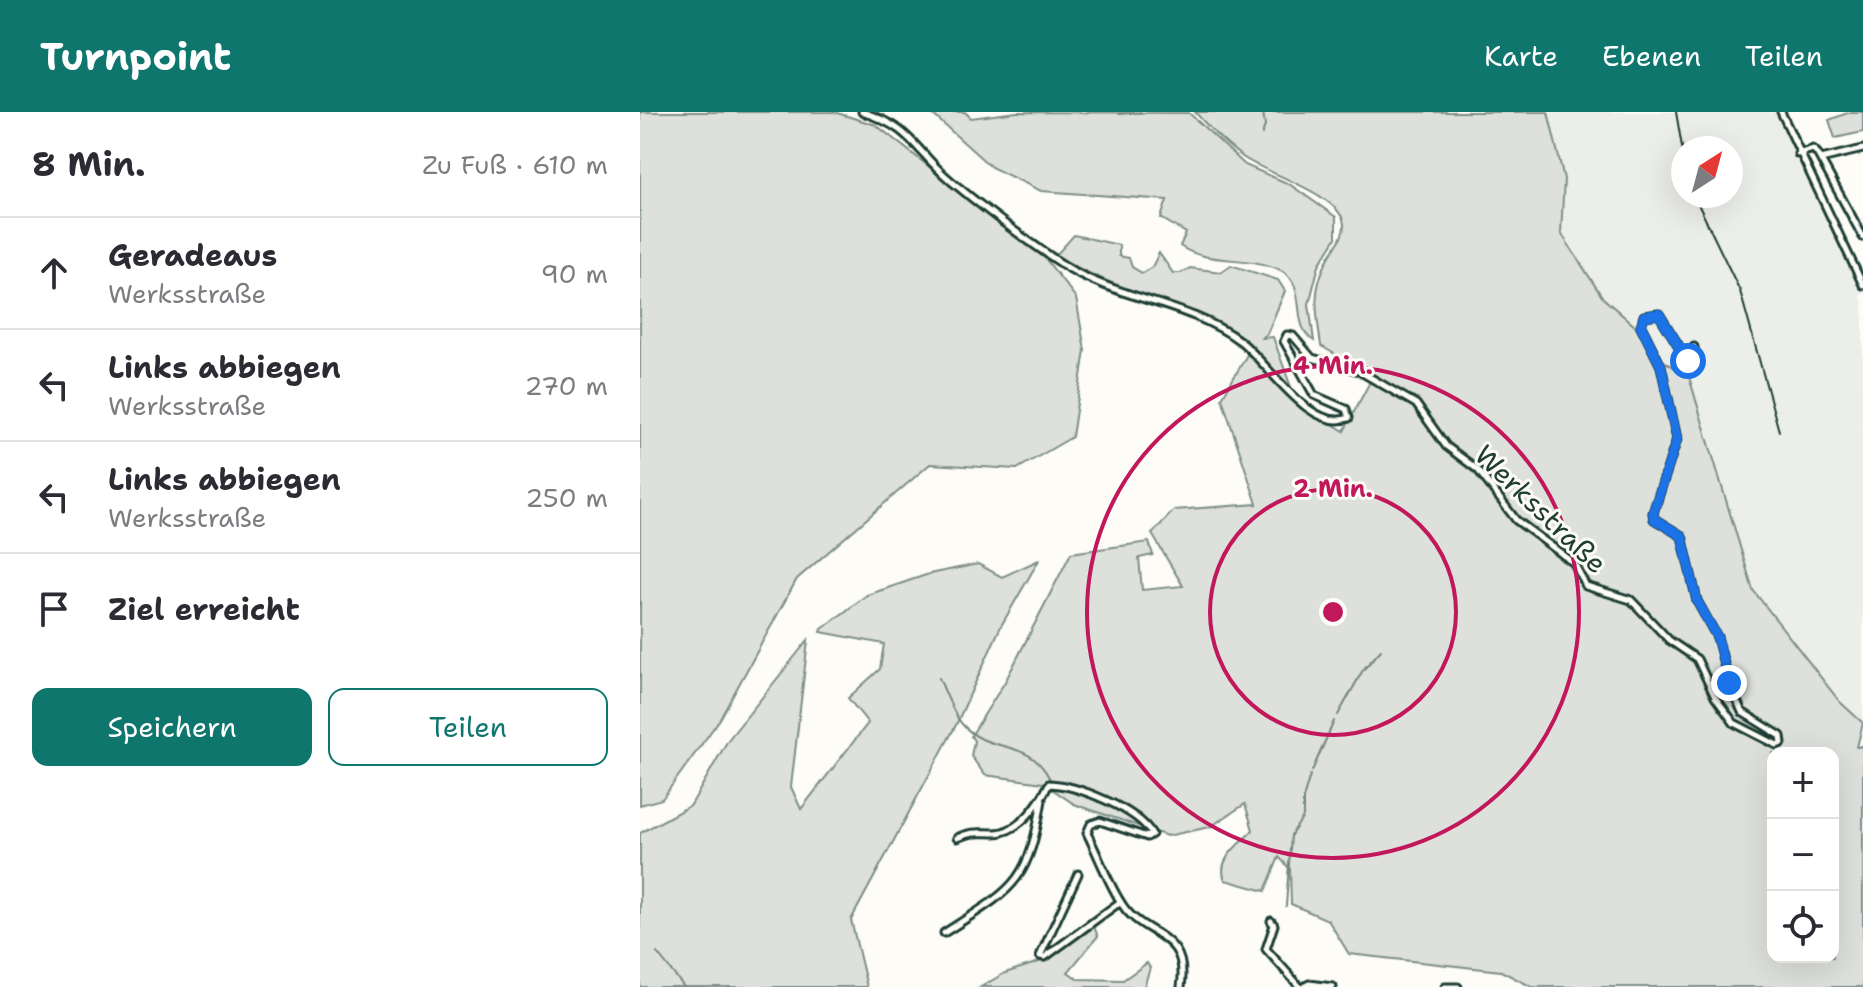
<!DOCTYPE html>
<html lang="de">
<head>
<meta charset="utf-8">
<style>
	body { margin:0; font-family:"Shantell Sans",sans-serif; background:#f2f2f3; color:#2b2b33 }
	.controls { position:absolute; right:24px; bottom:24px; display:grid; overflow:hidden; border-radius:16px; box-shadow:0 8px 32px #0002 }
	.controls button { width:72px; height:72px; display:grid; place-items:center; padding:0; border:0; border-bottom:2px solid #e1e1e2; background:#fff; color:#2b2b33; font:40px sans-serif }
	.compass { position:absolute; left:1031px; top:24px; width:72px; height:72px; border-radius:50%; background:#fff; box-shadow:0 8px 32px #0002; rotate:36deg }
	.stop { position:absolute; width:24px; height:24px; margin:-18px; border:6px solid #1a73e8; border-radius:50%; background:#fff }
	.stop.end { background:#1a73e8; border-color:#fff; box-shadow:0 2px 8px #0008 }
	.list { margin:0; padding:0; list-style:none }
	h2 { display:flex; justify-content:space-between; align-items:center; height:104px; margin:0; padding:0 32px; font-size:34px }
	h2 small { font-size:26px; font-weight:400; color:#7c7c81 }
	.list li { display:grid; grid-template-columns:52px 1fr auto; gap:24px; align-items:center; box-sizing:border-box; height:112px; padding:0 32px; border-top:2px solid #e1e1e2 }
	.list b { display:block; font-size:30px; white-space:nowrap }
	.list p { margin:0; font-size:26px; white-space:nowrap; color:#7c7c81 }
	.list em { font-size:26px; font-style:normal; color:#7c7c81 }
	.actions { display:flex; gap:16px; padding:24px 32px }
	.actions a { flex:1; padding:18px 0; border:2px solid #0f766e; border-radius:16px; text-align:center; font-size:28px; color:#0f766e }
	.actions .main { background:#0f766e; color:#fff }
	.icon { flex:none; width:44px; height:44px; fill:none; stroke:currentColor; stroke-width:2; stroke-linecap:round; stroke-linejoin:round }
	.map { position:relative; flex:none; width:1223px; height:875px; overflow:hidden }
	header { display:flex; align-items:center; gap:48px; box-sizing:border-box; height:112px; padding:0 40px; background:#0f766e; color:#fff }
	header strong { font-size:38px }
	nav { display:flex; gap:44px; margin-inline-start:auto; font-size:28px }
	main { display:flex }
	aside { flex:1; background:#fff }
	.map>svg:first-child { display:block }
</style>
</head>
<body>
<header>
<strong>Turnpoint</strong>
<nav><a>Karte</a><a>Ebenen</a><a>Teilen</a></nav>
</header>
<main>
<aside>
<h2>8 Min.<small>Zu Fuß · 610 m</small></h2>
<ul class="list">
<li><svg class="icon" aria-label="ahead" viewBox="0 0 24 24"><path d="M12 20V5M6 11l6-6 6 6"/></svg><div><b>Geradeaus</b><p>Werksstraße</p></div><em>90 m</em></li>
<li><svg class="icon" aria-label="left" viewBox="0 0 24 24"><path d="M17 20v-9H6M10 6l-5 5 5 5"/></svg><div><b>Links abbiegen</b><p>Werksstraße</p></div><em>270 m</em></li>
<li><svg class="icon" aria-label="left" viewBox="0 0 24 24"><path d="M17 20v-9H6M10 6l-5 5 5 5"/></svg><div><b>Links abbiegen</b><p>Werksstraße</p></div><em>250 m</em></li>
<li><svg class="icon" aria-label="arrive" viewBox="0 0 24 24"><path d="M6 21V4h12l-3 4 3 4H6"/></svg><div><b>Ziel erreicht</b></div></li>
</ul>
<div class="actions"><a class="main">Speichern</a><a>Teilen</a></div>
</aside>
<div class="map">
<svg width="1223" height="875" viewBox="0 0 1223 875">
	<rect width="100%" height="100%" fill="#fdfcf7"/>
	<filter id="ink" filterUnits="userSpaceOnUse"><feTurbulence type="fractalNoise" baseFrequency=".0125" numOctaves="2"/><feDisplacementMap in="SourceGraphic" scale="16" xChannelSelector="R" yChannelSelector="G"/><feConvolveMatrix kernelMatrix="1 2 1 2 8 2 1 2 1" color-interpolation-filters="sRGB"/></filter>
	<g filter="url(#ink)">
		<path fill="#eceee9" fill-rule="evenodd" d="M 908,0 L 1137,0 L 1223,181 L 1220,184 L 1223,191 L 1223,611 L 1200,590 L 1113,478 L 1055,284 L 1016,244 L 997,216 L 963,186 L 921,120 L 924,67 ZM 1043,36 L 1091,36 L 1091,84 L 1043,84 Z"/>
		<path fill="#dde0db" stroke="#7e8e88" stroke-width="2" fill-rule="evenodd" d="M 0,0 L 194,0 L 236,13 L 404,145 L 436,186 L 445,238 L 432,325 L 377,357 L 290,352 L 157,467 L 80,607 L 22,687 L 0,693 Z
			M 290,0 L 325,0 L 331,6 L 377,0 L 549,1 L 605,53 L 649,72 L 696,105 L 696,126 L 679,153 L 669,192 L 674,229 C 649,214 669,174 642,159 C 611,142 568,154 540,134 L 546,121 L 521,106 L 527,88 L 401,79 L 351,55 Z
			M 555,0 L 908,0 L 924,67 L 921,121 L 963,186 L 997,216 L 1016,244 L 1049,265 L 1113,478 L 1200,590 L 1223,611 L 1217,635 L 1223,634 L 1223,875 L 892,875 L 861,859 L 709,842 L 688,808 L 651,792 L 650,757 L 639,745 L 625,779 L 585,768 C 576,747 599,733 613,718 L 605,692 L 570,715 L 527,724 L 434,692 L 403,671 L 345,663 L 331,644 L 334,629 L 331,624 L 366,568 L 431,441 L 509,430 L 513,443 L 499,446 L 502,478 L 543,474 L 512,422 L 534,398 L 617,392 L 582,286 L 612,234 C 552,192 478,182 416,143 L 434,123 L 479,133 L 479,144 L 489,146 L 492,155 L 502,161 L 512,155 L 519,141 L 533,161 L 541,161 L 550,156 L 581,160 L 591,153 L 638,168 L 645,179 L 627,222 L 622,226 L 633,225 L 656,289 L 704,319 L 733,264 L 681,234 C 677,202 671,182 686,151 C 691,139 705,126 704,112 C 701,83 626,61 604,46 C 585,33 570,17 555,0 ZM 1133,641 L 1193,641 L 1193,845 L 1133,845 Z
			M 1210,0 L 1223,0 L 1223,20 L 1195,26 L 1189,8 Z
			M 399,448 L 361,514 L 316,613 L 211,808 L 227,875 L 0,875 L 0,721 L 51,693 L 88,628 L 168,528 L 151,675 L 161,697 L 228,611 L 208,586 L 240,557 L 244,532 L 181,520 L 182,517 L 227,483 L 289,462 L 338,452 L 362,465 Z
			M 454,815 L 458,824 L 428,860 L 438,867 L 483,868 L 507,851 L 510,856 L 504,875 L 341,875 L 365,861 L 405,848 Z"/>
		<g fill="none" stroke-linecap="round" stroke-linejoin="round">
			<path stroke="#75877f" stroke-width="2" d="M 479,2 L 501,0
				M 622,22 L 625,14 L 623,0
				M 299,566 C 306,581 312,600 322,612 C 350,644 388,624 410,667
				M 698,603 L 723,558 L 741,538
				M 672,659 L 694,609
				M 646,794 L 651,723 L 663,705 L 663,687 L 670,663
				M 17,841 L 44,875"/>
			<defs>
				<path id="street" d="M 222,0 C 273,16 274,38 311,69 C 346,98 384,127 422,152 C 477,188 548,190 600,229 C 626,248 669,321 709,306 L 706,297 L 674,283 L 644,229 L 647,223 L 653,224 L 672,246 L 719,259 L 776,292 L 806,334 L 838,358 L 876,408 L 934,451 L 946,474 L 991,488 L 1029,528 L 1057,547 L 1075,585 L 1094,611 L 1137,633 L 1142,631 L 1141,624 L 1102,600 L 1089,571 L 1077,525 L 1057,489 L 1042,424 L 1014,407 L 1013,401 L 1037,327 L 1021,254 L 1001,214 L 1004,204 L 1019,202 L 1048,249 L 1056,248 L 1054,235
					M 1141,0 L 1223,173
					M 1158,42 L 1173,37 L 1177,41 L 1223,125
					M 1181,47 L 1223,37
					M 317,726 C 332,719 338,721 354,721 C 379,721 399,692 409,672 C 437,673 497,697 512,722 L 507,725 L 460,709 L 451,712 L 447,721 C 458,743 467,768 480,789 C 501,827 550,817 541,875
					M 438,762 L 400,844 L 405,845 L 480,790
					M 631,809 L 634,813 L 626,837 L 660,875
					M 304,821 C 374,776 388,773 402,688
					M 664,875 L 669,872 L 693,875
					M 805,875 L 818,875"/>
			</defs>
			<use href="#street" stroke="#1f3d34" stroke-width="11"/>
			<use href="#street" stroke="#fdfcf7" stroke-width="5"/>
			<path stroke="#1f3d34" stroke-width="2" d="M 1036,0 L 1043,41
				M 1059,94 L 1100,179 L 1139,319"/>
		</g>
	</g>
	<g fill="none" stroke-linecap="round" stroke-linejoin="round" filter="url(#ink)">
		<path stroke="#1a73e8" stroke-width="10" d="M 1048,249 L 1019,202 L 1004,204 L 1001,214 L 1021,254 L 1037,327 L 1013,401 L 1014,407 L 1042,424 L 1057,489 L 1077,525 L 1089,571"/>
	</g>
	<g fill="none" stroke="#c2185b" stroke-width="4">
		<circle cx="693" cy="500" r="123"/>
		<circle cx="693" cy="500" r="246"/>
	</g>
	<g text-anchor="middle" dominant-baseline="central" stroke-width="6" stroke-linejoin="round" paint-order="stroke">
		<g font-size="28" fill="#1f3d34" stroke="#fdfcf7">
			<text transform="translate(901 397) rotate(44)">Werksstraße</text>
		</g>
	</g>
	<circle cx="693" cy="500" r="12" fill="#c2185b" stroke="#fdfcf7" stroke-width="4"/>
	<g font-size="24" text-anchor="middle" font-weight="bold" fill="#c2185b" stroke="#fdfcf7" stroke-width="6" stroke-linejoin="round" paint-order="stroke">
		<text x="693" y="262">4 Min.</text>
		<text x="693" y="385">2 Min.</text>
	</g>
</svg>
<div class="controls">
<button>+</button>
<button>−</button>
<button><svg class="icon" aria-label="locate" viewBox="0 0 24 24"><circle cx="12" cy="12" r="6"/><path d="M12 2v4M12 18v4M2 12h4M18 12h4"/></svg></button>
</div>
<svg class="compass" viewBox="-18 -18 36 36"><path d="M0-13l5 13h-10z" fill="#e53935"/><path d="M0 13l5-13h-10z" fill="#7c7c81"/></svg>
<div class="stop" style="left:1048px;top:249px"></div>
<div class="stop end" style="left:1089px;top:571px"></div>
</div>
</main>
</body>
</html>
